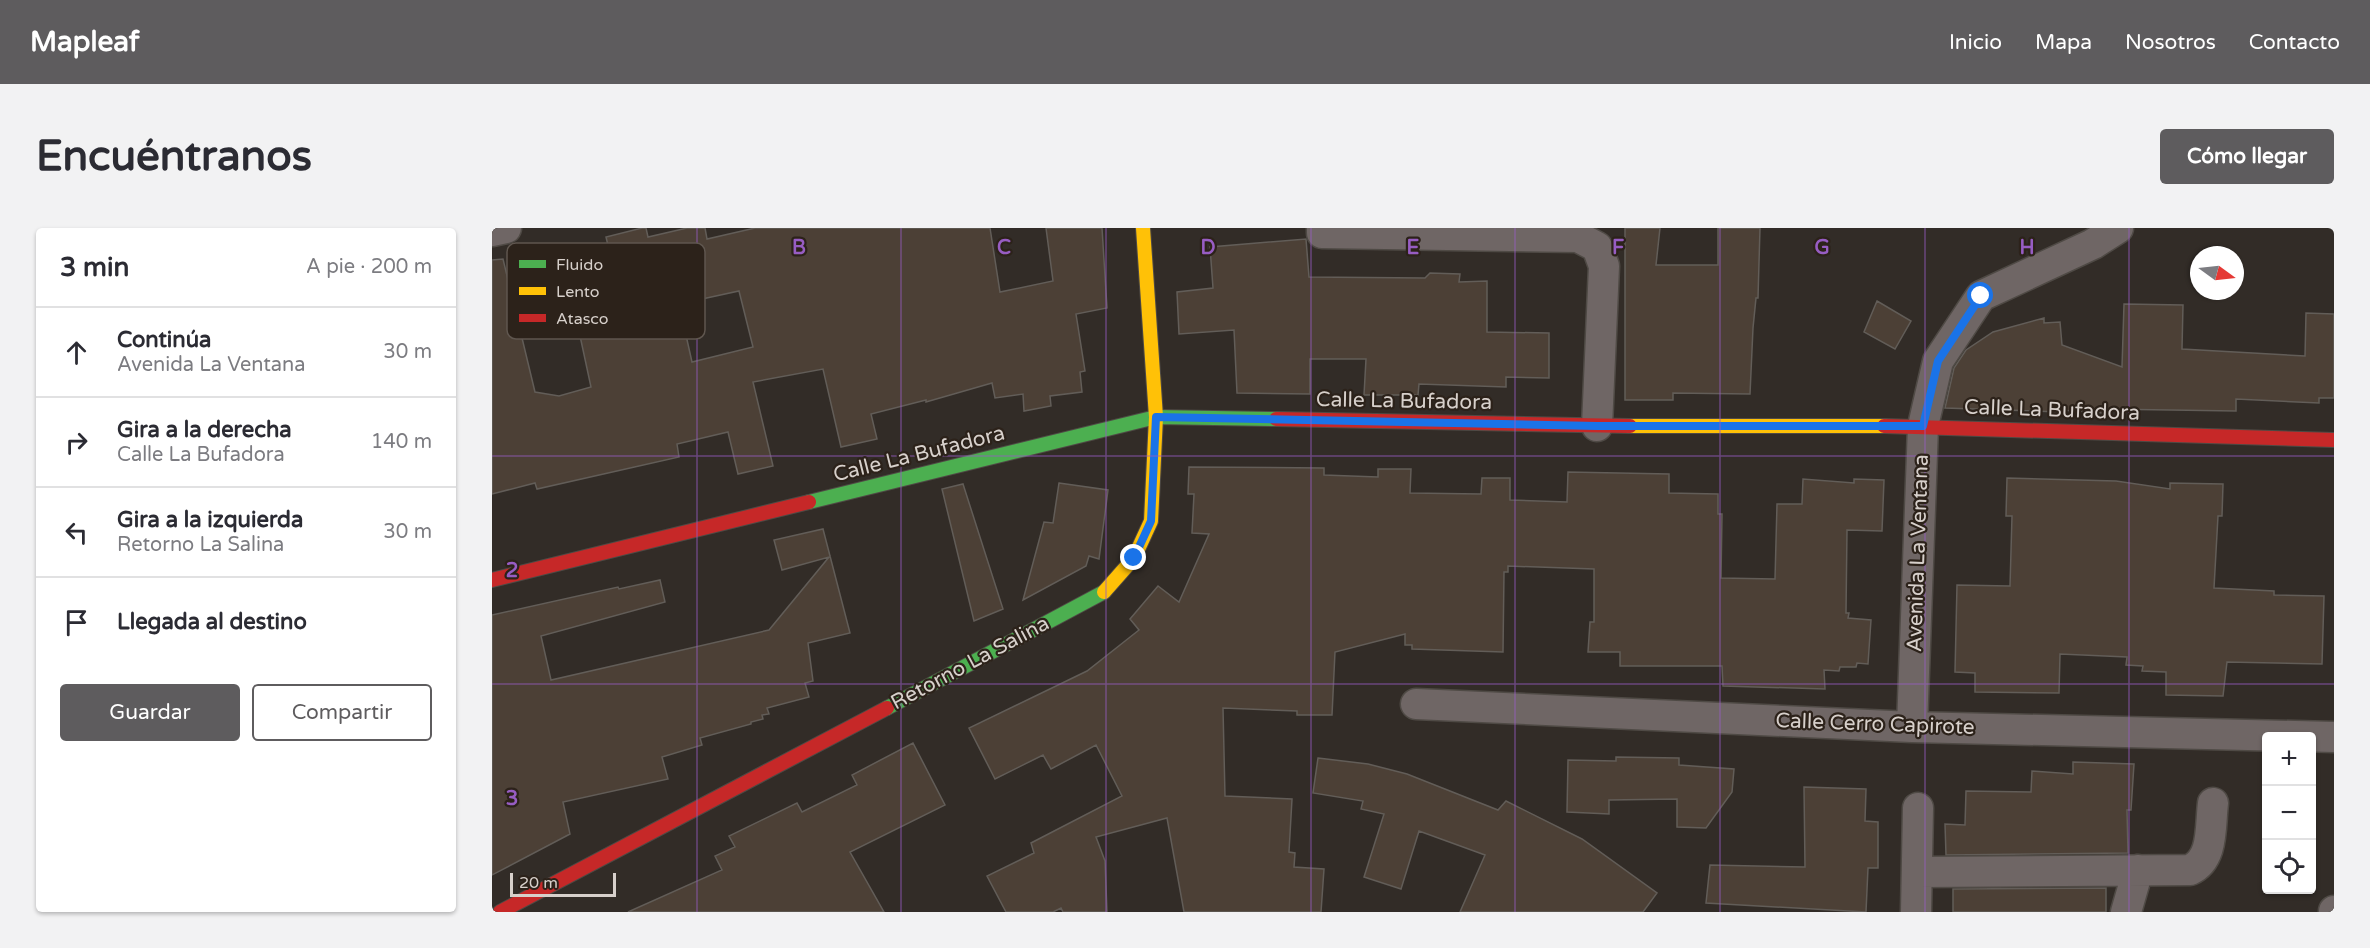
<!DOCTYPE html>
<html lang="es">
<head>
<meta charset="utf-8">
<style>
	body { margin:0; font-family:"Varela Round",sans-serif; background:#f2f2f3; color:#2b2b33 }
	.controls { position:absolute; right:18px; bottom:18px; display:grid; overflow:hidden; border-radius:6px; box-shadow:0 2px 4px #0004 }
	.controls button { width:54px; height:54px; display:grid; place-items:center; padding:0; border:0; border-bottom:2px solid #e1e1e2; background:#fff; color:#2b2b33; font:30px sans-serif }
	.compass { position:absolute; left:1698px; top:18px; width:54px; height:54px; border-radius:50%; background:#fff; box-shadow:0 2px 4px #0004; rotate:105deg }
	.scale { position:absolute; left:18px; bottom:15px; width:106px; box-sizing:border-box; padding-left:6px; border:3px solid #d7d0cb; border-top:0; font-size:16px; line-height:21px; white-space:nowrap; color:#d7d0cb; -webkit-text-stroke:4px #2c221a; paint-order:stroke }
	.stop { position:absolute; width:18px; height:18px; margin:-14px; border:4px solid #1a73e8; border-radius:50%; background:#fff }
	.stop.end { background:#1a73e8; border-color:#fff; box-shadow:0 2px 6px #0008 }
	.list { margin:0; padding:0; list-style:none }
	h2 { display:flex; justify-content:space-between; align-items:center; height:78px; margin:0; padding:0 24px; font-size:26px }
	h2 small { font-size:20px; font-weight:400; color:#7c7c81 }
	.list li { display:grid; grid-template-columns:39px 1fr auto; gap:18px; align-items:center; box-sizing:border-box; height:90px; padding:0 24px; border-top:2px solid #e1e1e2 }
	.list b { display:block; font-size:22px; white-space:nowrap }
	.list p { margin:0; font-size:20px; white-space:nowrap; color:#7c7c81 }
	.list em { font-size:20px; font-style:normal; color:#7c7c81 }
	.actions { display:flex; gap:12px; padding:18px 24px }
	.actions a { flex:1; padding:14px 0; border:2px solid #5e5c5e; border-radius:6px; text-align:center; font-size:21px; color:#5e5c5e }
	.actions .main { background:#5e5c5e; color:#fff }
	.icon { flex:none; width:33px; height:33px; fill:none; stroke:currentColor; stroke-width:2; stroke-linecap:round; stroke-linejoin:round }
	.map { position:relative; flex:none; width:1842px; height:684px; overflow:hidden; border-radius:6px }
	header { display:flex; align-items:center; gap:36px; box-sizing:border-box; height:84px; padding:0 30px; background:#5e5c5e; color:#fff }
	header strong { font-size:28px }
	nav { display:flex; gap:33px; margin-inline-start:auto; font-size:21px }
	.intro { display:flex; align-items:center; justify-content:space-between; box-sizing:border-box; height:144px; padding:0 36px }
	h1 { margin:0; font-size:42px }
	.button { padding:15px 27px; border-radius:6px; background:#5e5c5e; color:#fff; font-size:21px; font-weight:700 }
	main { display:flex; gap:36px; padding:0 36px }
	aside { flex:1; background:#fff; border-radius:6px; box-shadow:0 2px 4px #0004 }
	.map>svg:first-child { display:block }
</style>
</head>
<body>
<header>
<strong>Mapleaf</strong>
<nav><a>Inicio</a><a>Mapa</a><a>Nosotros</a><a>Contacto</a></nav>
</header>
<div class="intro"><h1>Encuéntranos</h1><a class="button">Cómo llegar</a></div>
<main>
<aside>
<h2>3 min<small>A pie · 200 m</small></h2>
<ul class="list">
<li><svg class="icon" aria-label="ahead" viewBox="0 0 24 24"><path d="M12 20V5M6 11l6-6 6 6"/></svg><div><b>Continúa</b><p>Avenida La Ventana</p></div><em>30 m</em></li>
<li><svg class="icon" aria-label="right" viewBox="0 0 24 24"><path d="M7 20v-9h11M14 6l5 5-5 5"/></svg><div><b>Gira a la derecha</b><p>Calle La Bufadora</p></div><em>140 m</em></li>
<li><svg class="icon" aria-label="left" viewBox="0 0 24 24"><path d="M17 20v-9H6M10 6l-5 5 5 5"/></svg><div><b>Gira a la izquierda</b><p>Retorno La Salina</p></div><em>30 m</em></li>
<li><svg class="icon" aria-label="arrive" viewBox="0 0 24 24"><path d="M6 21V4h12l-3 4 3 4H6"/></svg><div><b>Llegada al destino</b></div></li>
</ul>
<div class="actions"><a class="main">Guardar</a><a>Compartir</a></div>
</aside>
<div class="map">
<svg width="1842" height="684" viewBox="0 0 1842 684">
	<rect width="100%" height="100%" fill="#322c27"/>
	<path fill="#4c4036" stroke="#625d58" stroke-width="1.5" fill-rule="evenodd" d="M 150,0 L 154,0 L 156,9 L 195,0 L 213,0 L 215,11 L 263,0 L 498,0 L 508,64 L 561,53 L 554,0 L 610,0 L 615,80 L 584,86 L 593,143 L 588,144 L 590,164 L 558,168 L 559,178 L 532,183 L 531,166 L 503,170 L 500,155 L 434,174 L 434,172 L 379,186 L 385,211 L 349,219 L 331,141 L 261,154 L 281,238 L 246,246 L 236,204 L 185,216 L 187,229 L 45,261 L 43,255 L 0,266 L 0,32 L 11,31 L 43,164 L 67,168 L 99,159 L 76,52 L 100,46 L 99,40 L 120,34 L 114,9 ZM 247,63 L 261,119 L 200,134 L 187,76 Z
		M 1133,0 L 1168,0 L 1164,37 L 1226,37 L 1226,0 L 1268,0 L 1266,70 L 1264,70 L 1261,100 L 1258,166 L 1181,165 L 1181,172 L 1133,172 Z
		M 814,11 L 817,49 L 933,50 L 938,45 L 968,46 L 967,54 L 995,53 L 995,104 L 1057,105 L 1057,150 L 1014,149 L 1014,159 L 927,156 L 926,167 L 872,167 L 874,131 L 818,131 L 818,166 L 745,165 L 742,102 L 687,106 L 685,64 L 721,60 L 718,19 Z
		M 1385,73 L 1419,93 L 1403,121 L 1372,104 Z
		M 1632,76 L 1691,77 L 1690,121 L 1813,128 L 1814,85 L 1842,86 L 1842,170 L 1827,170 L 1827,175 L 1744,171 L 1744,183 L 1612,181 L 1611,185 L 1568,182 L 1568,184 L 1453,180 L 1462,140 L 1474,122 L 1501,104 L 1552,90 L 1552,95 L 1568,94 L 1570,117 L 1630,139 Z
		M 697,239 L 832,240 L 832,247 L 886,249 L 886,241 L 919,241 L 918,265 L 989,266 L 990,250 L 1018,250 L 1018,272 L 1075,274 L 1076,244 L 1177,246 L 1177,265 L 1226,266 L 1226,286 L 1230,286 L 1229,350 L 1283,351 L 1285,276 L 1310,276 L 1311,251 L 1362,255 L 1362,251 L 1392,252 L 1390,303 L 1355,302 L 1354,385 L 1357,385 L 1356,390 L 1379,392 L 1376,436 L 1365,435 L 1364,439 L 1348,439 L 1347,443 L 1332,442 L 1333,461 L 1231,458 L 1230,438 L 1128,438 L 1128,424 L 1096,424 L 1098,394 L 1102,394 L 1102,341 L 1016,338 L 1016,344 L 1012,344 L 1011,424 L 920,421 L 920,417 L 913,417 L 913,406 L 843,424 L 840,487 L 805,487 L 805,483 L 731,480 L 733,568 L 800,571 L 797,624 L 803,625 L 802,639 L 832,641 L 829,684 L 692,684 L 675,590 L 604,609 L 613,633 L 615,684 L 571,684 L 569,680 L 561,684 L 514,684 L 495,648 L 542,625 L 539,615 L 630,568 L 604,517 L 559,541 L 551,527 L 503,551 L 477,500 L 595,443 L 647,402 L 638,391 L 666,358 L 687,374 L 717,306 L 700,305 L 702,266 L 696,266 Z
		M 1515,250 L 1624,253 L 1678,261 L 1678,255 L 1731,256 L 1730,288 L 1726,288 L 1722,360 L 1782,363 L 1782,367 L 1832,368 L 1830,436 L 1735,434 L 1731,468 L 1674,467 L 1674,444 L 1650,443 L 1651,438 L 1634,437 L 1635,429 L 1568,426 L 1567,465 L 1483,464 L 1483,445 L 1463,444 L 1465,357 L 1518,358 L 1520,288 L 1514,288 Z
		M 567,255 L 616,262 L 607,331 L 597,328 L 594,338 L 531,372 L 552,294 L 561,295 Z
		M 471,256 L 511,381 L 482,393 L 450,261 Z
		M 331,301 L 358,405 L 316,415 L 321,453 L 313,455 L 317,469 L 275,480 L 277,486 L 270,487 L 271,491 L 259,494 L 259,496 L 208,510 L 210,517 L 170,529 L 176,551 L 71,574 L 78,606 L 0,647 L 0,387 L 126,359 L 127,361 L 168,352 L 173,374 L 49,408 L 59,452 L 277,402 L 337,329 L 290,342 L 282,312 Z
		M 421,515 L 453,577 L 358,624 L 392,684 L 136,684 L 230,642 L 223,628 L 243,619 L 237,608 L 305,575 L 310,584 L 365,557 L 360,547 Z
		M 1124,529 L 1187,530 L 1187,537 L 1242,541 L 1240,564 L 1214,600 L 1185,599 L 1185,571 L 1117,572 L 1117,586 L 1075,584 L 1076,532 L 1124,533 Z
		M 826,530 L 876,536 L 915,546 L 1006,582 L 1014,573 L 1090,611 L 1165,665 L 1151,684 L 968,684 L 993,627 L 927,603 L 909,661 L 872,649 L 892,586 L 869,581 L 871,573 L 821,565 Z
		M 1581,534 L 1642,536 L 1639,582 L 1635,582 L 1636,625 L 1454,627 L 1453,596 L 1473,597 L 1474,563 L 1539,564 L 1540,543 L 1581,546 Z
		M 1312,559 L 1374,561 L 1373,593 L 1386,594 L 1386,640 L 1376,640 L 1374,684 L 1214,675 L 1218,637 L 1313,639 Z
		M 1614,660 L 1614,684 L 1461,684 L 1461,661 Z"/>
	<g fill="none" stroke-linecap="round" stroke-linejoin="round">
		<defs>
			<path id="street" d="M 830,0 L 830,5 L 1086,9 L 1105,19 L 1112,38 L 1105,198
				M 0,3 L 14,0
				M 924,476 L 1420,499 L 1842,509
				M 1420,499 L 1431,198 L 1446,133 L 1489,68 L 1601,16 L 1626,0
				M 1425,644 L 1698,642 C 1722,631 1718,599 1721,575
				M 1424,684 L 1426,580
				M 1634,684 L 1646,642
				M 1842,684 L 1842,683"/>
			<path id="fast" d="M 317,274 L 664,189 L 784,191
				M 395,480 L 612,364"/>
			<path id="slow" d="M 1138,198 L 1392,198
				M 612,364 L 642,330 L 659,293 L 664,189 L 651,0"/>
			<path id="jam" d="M 784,191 L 1138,198
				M 1392,198 L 1842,212
				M 0,352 L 317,274
				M 8,684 L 395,480"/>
		</defs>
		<use href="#street" stroke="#4f4a45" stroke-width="33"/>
		<use href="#fast" stroke="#4f4a45" stroke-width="16"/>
		<use href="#slow" stroke="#4f4a45" stroke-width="16"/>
		<use href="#jam" stroke="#4f4a45" stroke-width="16"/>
		<use href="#street" stroke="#6f6665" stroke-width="30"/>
		<use href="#fast" stroke="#4caf50" stroke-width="14"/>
		<use href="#slow" stroke="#ffc107" stroke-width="14"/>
		<use href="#jam" stroke="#c62828" stroke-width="14"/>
	</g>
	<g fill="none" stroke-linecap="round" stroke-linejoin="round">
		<path stroke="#1a73e8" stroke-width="8" d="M 642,330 L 659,293 L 664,189 L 1105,198 L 1431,198 L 1446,133 L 1489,68"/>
	</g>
	<path fill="none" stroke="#975dc3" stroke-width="1.5" stroke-opacity="0.55" d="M 205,0 L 205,684M 409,0 L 409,684M 614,0 L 614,684M 819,0 L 819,684M 1023,0 L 1023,684M 1228,0 L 1228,684M 1433,0 L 1433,684M 1637,0 L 1637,684M 0,228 L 1842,228M 0,456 L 1842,456"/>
	<g text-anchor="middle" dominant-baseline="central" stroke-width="4.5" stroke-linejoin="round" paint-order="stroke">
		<g font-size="21" fill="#d7d0cb" stroke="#2c221a">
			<text transform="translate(912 173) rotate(1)">Calle La Bufadora</text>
			<text transform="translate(1560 182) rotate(2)">Calle La Bufadora</text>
			<text transform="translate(427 226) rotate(-14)">Calle La Bufadora</text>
			<text transform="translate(1426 325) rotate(-88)">Avenida La Ventana</text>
			<text transform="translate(478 435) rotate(-28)">Retorno La Salina</text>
			<text transform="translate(1383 496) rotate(2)">Calle Cerro Capirote</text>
		</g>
	</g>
	<rect x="15" y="15" width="198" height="96" rx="9" fill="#2c221a" stroke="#5f564f" stroke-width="1.5"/>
	<rect x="27" y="32" width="27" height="8" fill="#4caf50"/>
	<rect x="27" y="59" width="27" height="8" fill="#ffc107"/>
	<rect x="27" y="86" width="27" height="8" fill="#c62828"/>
	<g font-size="16" fill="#d7d0cb">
		<text x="64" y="42">Fluido</text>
		<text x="64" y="69">Lento</text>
		<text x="64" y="96">Atasco</text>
	</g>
	<g font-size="20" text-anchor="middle" font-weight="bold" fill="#975dc3" stroke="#2c221a" stroke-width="4.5" stroke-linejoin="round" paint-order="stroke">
		<text x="307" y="26">B</text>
		<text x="512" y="26">C</text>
		<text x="716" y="26">D</text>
		<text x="921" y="26">E</text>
		<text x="1126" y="26">F</text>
		<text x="1330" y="26">G</text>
		<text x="1535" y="26">H</text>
		<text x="20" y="349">2</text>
		<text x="20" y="577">3</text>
	</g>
</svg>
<div class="controls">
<button>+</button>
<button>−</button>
<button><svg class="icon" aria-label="locate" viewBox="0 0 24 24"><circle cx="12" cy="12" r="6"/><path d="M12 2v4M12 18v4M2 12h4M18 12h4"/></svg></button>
</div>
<svg class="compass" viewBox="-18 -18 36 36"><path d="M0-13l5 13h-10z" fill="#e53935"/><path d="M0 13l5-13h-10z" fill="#7c7c81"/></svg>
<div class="scale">20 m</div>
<div class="stop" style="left:1489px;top:68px"></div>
<div class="stop end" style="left:642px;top:330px"></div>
</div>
</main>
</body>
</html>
